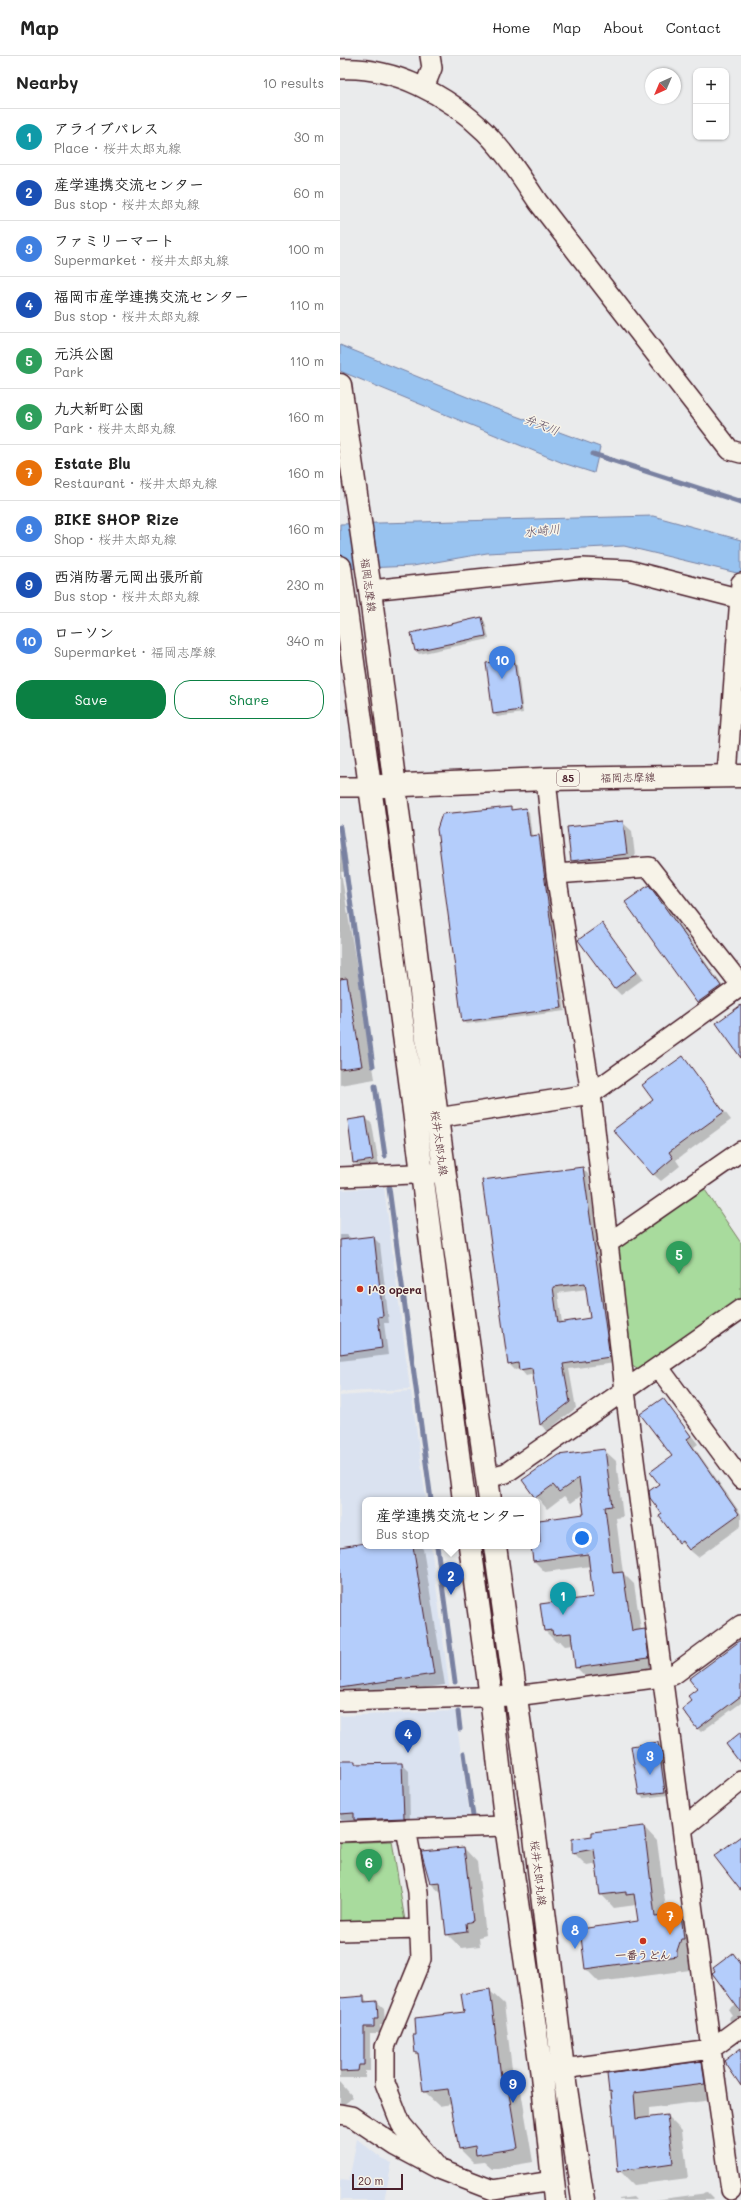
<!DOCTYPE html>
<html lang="en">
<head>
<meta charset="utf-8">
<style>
	body { margin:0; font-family:Mali,"Klee One",sans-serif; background:#f6f6f6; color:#222 }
	.controls { position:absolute; right:12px; top:12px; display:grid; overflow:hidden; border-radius:8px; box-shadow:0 1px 3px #0004 }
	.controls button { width:36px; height:36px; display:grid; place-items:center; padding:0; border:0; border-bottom:1px solid #e0e0e0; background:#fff; color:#222; font:20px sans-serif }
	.compass { position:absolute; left:305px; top:12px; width:36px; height:36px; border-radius:50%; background:#fff; box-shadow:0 1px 3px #0004; rotate:224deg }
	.scale { position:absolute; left:12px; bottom:10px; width:51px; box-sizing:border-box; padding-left:4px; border:2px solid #4a1f2b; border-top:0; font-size:11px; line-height:14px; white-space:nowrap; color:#4a1f2b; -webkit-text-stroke:3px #f7f3e8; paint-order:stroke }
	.you { position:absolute; left:242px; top:1482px; width:14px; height:14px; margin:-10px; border:3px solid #fff; border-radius:50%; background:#1a73e8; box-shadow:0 0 0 6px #1a73e833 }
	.badge { display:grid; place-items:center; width:26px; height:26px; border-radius:50%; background:#0b8043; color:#fff; font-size:13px; font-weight:700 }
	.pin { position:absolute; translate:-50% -33px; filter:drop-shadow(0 1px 2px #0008) }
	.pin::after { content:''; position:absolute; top:21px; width:14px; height:12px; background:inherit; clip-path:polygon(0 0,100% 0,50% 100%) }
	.popup { position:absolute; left:22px; top:1441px; width:178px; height:52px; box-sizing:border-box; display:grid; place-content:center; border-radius:8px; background:#fff; filter:drop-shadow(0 1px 3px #0005); font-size:13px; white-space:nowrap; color:#767676 }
	.popup b { font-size:15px; color:#222 }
	.popup::after { content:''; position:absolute; left:50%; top:100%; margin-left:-8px; border:8px solid transparent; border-top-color:#fff }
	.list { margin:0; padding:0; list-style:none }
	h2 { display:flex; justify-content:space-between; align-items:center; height:52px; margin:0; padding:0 16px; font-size:17px }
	h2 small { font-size:13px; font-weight:400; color:#767676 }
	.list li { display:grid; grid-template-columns:26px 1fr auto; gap:12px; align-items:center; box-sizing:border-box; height:56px; padding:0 16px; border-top:1px solid #e0e0e0 }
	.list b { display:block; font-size:15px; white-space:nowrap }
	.list p { margin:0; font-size:13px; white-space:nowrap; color:#767676 }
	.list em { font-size:13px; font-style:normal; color:#767676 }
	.actions { display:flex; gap:8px; padding:12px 16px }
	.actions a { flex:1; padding:9px 0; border:1px solid #0b8043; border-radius:16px; text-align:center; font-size:14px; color:#0b8043 }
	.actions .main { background:#0b8043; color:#fff }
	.map { position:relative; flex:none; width:401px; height:2144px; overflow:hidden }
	header { display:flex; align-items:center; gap:24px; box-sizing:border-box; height:56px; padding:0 20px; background:#fff; border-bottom:1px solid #e0e0e0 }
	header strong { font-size:19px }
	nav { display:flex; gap:22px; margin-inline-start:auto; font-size:14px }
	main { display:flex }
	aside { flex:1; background:#fff }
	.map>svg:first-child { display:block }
</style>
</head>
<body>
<header>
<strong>Map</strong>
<nav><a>Home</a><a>Map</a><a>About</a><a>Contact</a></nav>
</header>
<main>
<aside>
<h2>Nearby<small>10 results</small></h2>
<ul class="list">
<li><span class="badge" style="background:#0f9aa8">1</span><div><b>アライブパレス</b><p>Place · 桜井太郎丸線</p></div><em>30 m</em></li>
<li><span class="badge" style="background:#1a4fb4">2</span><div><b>産学連携交流センター</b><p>Bus stop · 桜井太郎丸線</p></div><em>60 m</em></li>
<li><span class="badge" style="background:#3f7fe0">3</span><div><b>ファミリーマート</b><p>Supermarket · 桜井太郎丸線</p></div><em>100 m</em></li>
<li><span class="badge" style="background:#1a4fb4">4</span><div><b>福岡市産学連携交流センター</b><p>Bus stop · 桜井太郎丸線</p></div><em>110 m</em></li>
<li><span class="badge" style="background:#2e9e5b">5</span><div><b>元浜公園</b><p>Park</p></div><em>110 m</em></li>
<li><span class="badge" style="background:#2e9e5b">6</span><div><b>九大新町公園</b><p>Park · 桜井太郎丸線</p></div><em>160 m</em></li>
<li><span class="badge" style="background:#e8710a">7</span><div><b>Estate Blu</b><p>Restaurant · 桜井太郎丸線</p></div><em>160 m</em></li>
<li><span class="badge" style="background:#3f7fe0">8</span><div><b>BIKE SHOP Rize</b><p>Shop · 桜井太郎丸線</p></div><em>160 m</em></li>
<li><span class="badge" style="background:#1a4fb4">9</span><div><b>西消防署元岡出張所前</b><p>Bus stop · 桜井太郎丸線</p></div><em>230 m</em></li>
<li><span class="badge" style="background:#3f7fe0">10</span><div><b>ローソン</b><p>Supermarket · 福岡志摩線</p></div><em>340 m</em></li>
</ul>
<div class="actions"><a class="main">Save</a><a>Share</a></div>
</aside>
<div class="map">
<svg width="401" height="2144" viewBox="0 0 401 2144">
	<rect width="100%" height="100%" fill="#eaebec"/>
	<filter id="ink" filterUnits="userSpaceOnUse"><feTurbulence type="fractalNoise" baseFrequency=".025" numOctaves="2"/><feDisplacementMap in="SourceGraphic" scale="8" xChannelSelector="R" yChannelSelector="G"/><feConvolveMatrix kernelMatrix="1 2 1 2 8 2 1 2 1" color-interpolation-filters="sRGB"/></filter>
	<g filter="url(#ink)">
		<path fill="#dae2f0" d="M 44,1131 L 70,1333 L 0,1336 L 0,1134 Z
			M 71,1335 L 86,1444 L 25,1444 L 25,1490 L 91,1490 L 109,1630 L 0,1633 L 0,1340 Z
			M 115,1655 L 130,1763 L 0,1767 L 0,1660 Z
			M 17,2083 L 41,2102 L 52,2107 L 44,2144 L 0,2144 L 0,2124 L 9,2125 Z"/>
		<path fill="#a8db9d" stroke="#797d64" d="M 361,1128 L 401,1187 L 401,1242 L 303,1315 L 290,1308 L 275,1194 Z
			M 52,1785 L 65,1865 L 0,1870 L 0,1787 Z"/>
		<path fill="#98c3f0" stroke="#7981a1" d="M 0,289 L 154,352 L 260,391 L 254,417 L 223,407 L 0,315 Z
			M 313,460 L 401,484 L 401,518 L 284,490 L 147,497 L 73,510 L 0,513 L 0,468 Z"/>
		<path fill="#0003" fill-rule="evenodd" d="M 142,562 L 145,566 L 149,583 L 79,598 L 76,595 Z
			M 174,604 L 177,608 L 183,657 L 157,661 L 154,658 Z
			M 170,752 L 173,755 L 186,753 L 189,756 L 192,781 L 199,780 L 202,783 L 225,955 L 126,968 L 123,965 Z
			M 282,766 L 292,775 L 296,808 L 242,814 L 232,805 Z
			M 0,778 L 4,782 L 9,815 L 1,816 L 35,1023 L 0,1029 Z
			M 309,830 L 320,841 L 391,942 L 368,957 L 358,947 L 286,846 Z
			M 262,868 L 303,923 L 281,939 L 274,932 Z
			M 343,1001 L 391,1064 L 336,1104 L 340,1110 L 321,1125 L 313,1118 L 314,1045 Z
			M 26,1062 L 32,1068 L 39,1110 L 21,1113 L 14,1106 Z
			M 242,1112 L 248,1118 L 275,1307 L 229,1313 L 236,1352 L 207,1375 L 201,1369 L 194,1318 L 186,1320 L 180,1313 L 175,1314 L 169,1308 ZM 247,1233 L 251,1263 L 222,1267 L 218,1237 Z
			M 0,1179 L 7,1179 L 13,1184 L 33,1181 L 40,1188 L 49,1267 L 44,1267 L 48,1299 L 0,1305 Z
			M 323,1343 L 358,1388 L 354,1391 L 401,1458 L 401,1470 L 358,1501 L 340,1486 L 323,1458 L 320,1429 L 333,1401 Z
			M 264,1394 L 276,1405 L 283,1461 L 276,1462 L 283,1517 L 294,1528 L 301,1574 L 305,1574 L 316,1585 L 320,1613 L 248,1623 L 236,1611 L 233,1589 L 225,1590 L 220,1585 L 216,1586 L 204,1574 L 254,1542 L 251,1510 L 205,1516 L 194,1505 L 192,1490 L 201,1488 L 245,1459 L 242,1439 L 231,1447 L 224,1440 L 207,1453 L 184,1425 Z
			M 25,1488 L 25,1490 L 80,1490 L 83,1493 L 105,1629 L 15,1643 L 7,1635 L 0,1636 L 0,1492 Z
			M 401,1585 L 401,1647 L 361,1676 L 357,1672 L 353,1645 L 359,1633 Z
			M 318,1687 L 321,1690 L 328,1739 L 303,1742 L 300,1739 Z
			M 0,1706 L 14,1706 L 17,1709 L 62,1708 L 69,1715 L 70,1768 L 22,1770 L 15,1764 L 0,1764 Z
			M 304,1771 L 317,1785 L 327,1860 L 341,1859 L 354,1872 L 355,1897 L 350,1909 L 350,1914 L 259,1926 L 246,1913 L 241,1874 L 299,1866 L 296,1849 L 274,1852 L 261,1838 L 257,1808 L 247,1810 L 233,1796 Z
			M 124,1792 L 137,1806 L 146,1879 L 139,1881 L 140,1890 L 121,1892 L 107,1878 L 103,1839 L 90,1827 Z
			M 393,1898 L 401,1907 L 401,1971 L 398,1973 L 388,1962 L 392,1959 L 388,1953 L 396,1948 Z
			M 149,1934 L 164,1948 L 174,2029 L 181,2035 L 193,2106 L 152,2113 L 144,2106 L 134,2107 L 120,2093 L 112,2048 L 99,2050 L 84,2036 L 79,2000 L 76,1997 L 125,1957 Z
			M 23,1941 L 28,1946 L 37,1946 L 44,1952 L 45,1969 L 40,1969 L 40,1977 L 30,1977 L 30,2015 L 25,2015 L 25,2022 L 0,2022 L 0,1943 Z
			M 361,2006 L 376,2022 L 380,2043 L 309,2052 L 309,2062 L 327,2060 L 342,2075 L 348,2122 L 294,2129 L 279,2114 L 270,2035 Z
			M 0,2026 L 13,2041 L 0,2052 Z
			M 367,2137 L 374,2144 L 315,2144 Z
			M 293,2141 L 296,2144 L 279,2144 L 279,2143 Z"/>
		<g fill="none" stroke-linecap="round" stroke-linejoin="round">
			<path stroke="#7981a1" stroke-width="5" d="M 253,398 L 401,446
				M 0,771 L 33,1010
				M 35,1030 L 45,1100
				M 49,1132 L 91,1444
				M 97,1490 L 115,1626
				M 118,1656 L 120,1673
				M 124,1697 L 133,1760"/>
		</g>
		<path fill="#b4cdfb" stroke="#4a1f2b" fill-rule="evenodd" d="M 142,561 L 146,580 L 75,595 L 71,577 Z
			M 174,603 L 181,654 L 153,658 L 146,607 Z
			M 171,751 L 171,754 L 186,752 L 190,780 L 199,779 L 222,952 L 122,966 L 97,773 L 102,758 Z
			M 283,765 L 287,798 L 231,805 L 227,771 Z
			M 309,829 L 381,930 L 357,947 L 285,846 Z
			M 262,867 L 297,916 L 274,933 L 238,884 Z
			M 7,922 L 22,1010 L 0,1013 L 0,923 Z
			M 401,949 L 401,1002 L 376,967 Z
			M 343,1000 L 384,1056 L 329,1096 L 333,1102 L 313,1119 L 273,1074 L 313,1044 L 302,1029 Z
			M 26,1061 L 33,1104 L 13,1107 L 8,1064 Z
			M 243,1111 L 270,1301 L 223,1308 L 230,1346 L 200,1369 L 192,1312 L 179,1314 L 178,1307 L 168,1309 L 142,1124 ZM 245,1227 L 250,1262 L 218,1267 L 213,1231 Z
			M 34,1180 L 43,1260 L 38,1261 L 42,1292 L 0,1298 L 0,1184 Z
			M 323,1342 L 351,1380 L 347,1383 L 399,1458 L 349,1494 L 342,1485 L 339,1487 L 319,1460 L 322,1458 L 310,1442 L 309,1435 L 319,1428 L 310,1416 L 332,1400 L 300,1358 Z
			M 265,1393 L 272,1450 L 265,1451 L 273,1517 L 283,1516 L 292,1575 L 305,1573 L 309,1602 L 235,1612 L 231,1577 L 213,1579 L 212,1574 L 204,1575 L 200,1548 L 253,1541 L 248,1498 L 193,1505 L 191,1490 L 197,1490 L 197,1487 L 200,1487 L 199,1464 L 244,1458 L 239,1422 L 219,1436 L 213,1429 L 195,1442 L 182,1424 L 218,1399 Z
			M 25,1487 L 25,1490 L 73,1490 L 94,1618 L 0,1632 L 0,1491 Z
			M 401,1584 L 401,1640 L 357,1673 L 342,1653 L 352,1645 L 348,1640 L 357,1633 L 349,1623 Z
			M 401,1676 L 401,1708 L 386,1688 Z
			M 318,1686 L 325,1736 L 299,1739 L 291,1690 Z
			M 0,1705 L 15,1705 L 15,1708 L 62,1707 L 64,1762 L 14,1764 L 14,1757 L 0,1758 Z
			M 304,1770 L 315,1861 L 341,1858 L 344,1883 L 341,1883 L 337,1895 L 337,1900 L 245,1913 L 240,1873 L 298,1865 L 294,1838 L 286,1839 L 286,1836 L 260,1839 L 254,1793 L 232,1797 L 232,1783 L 252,1780 L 252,1776 Z
			M 401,1780 L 401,1835 L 374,1800 Z
			M 124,1791 L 133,1865 L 126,1867 L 127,1876 L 106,1879 L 100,1826 L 90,1827 L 81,1795 Z
			M 393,1897 L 401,1908 L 401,1956 L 372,1917 L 375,1915 L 373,1912 Z
			M 150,1933 L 161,2021 L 166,2020 L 178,2092 L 136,2099 L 135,2090 L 119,2093 L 108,2033 L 83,2036 L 78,1997 L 75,1997 L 73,1979 L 76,1979 L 75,1962 L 124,1956 L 121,1938 Z
			M 24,1940 L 24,1946 L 37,1945 L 38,1963 L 34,1963 L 34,1971 L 24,1971 L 24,2009 L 19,2009 L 18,2015 L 0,2016 L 0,1942 Z
			M 401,1992 L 401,2030 L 384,2005 Z
			M 362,2005 L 365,2028 L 294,2037 L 296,2063 L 327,2059 L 333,2107 L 278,2115 L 271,2035 L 269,2036 L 267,2018 Z"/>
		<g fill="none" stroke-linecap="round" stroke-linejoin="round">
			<defs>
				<path id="minor" d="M 0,13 C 53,10 108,39 145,76 C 166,97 182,122 198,146 L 390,394 L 401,397
					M 84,32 L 92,12 L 90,0
					M 30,534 L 242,512 L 288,514 L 401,543
					M 387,719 L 401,527
					M 0,731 L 29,731
					M 216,818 L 309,811 L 401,929
					M 401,930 L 251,1038 L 285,1335 L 371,1993 L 401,1971
					M 97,1062 L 251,1038 L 216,818 L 206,723
					M 0,1121 L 97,1117
					M 267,1188 L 401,1095
					M 319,1312 L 401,1423
					M 147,1422 L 166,1417 L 401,1253
					M 0,1645 L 175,1640 L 322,1621 L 333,1619 L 401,1569
					M 343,1772 L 401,1725
					M 0,1776 L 66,1773
					M 0,1875 L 80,1873
					M 223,2013 L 371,1993 L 391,2134
					M 0,2058 L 11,2060 L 56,2090 L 99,2113 L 153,2134 L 213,2125
					M 99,2113 L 61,2068 L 45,2027 L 45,1991 L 81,1903 L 78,1836 L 66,1773 L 166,1770"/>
				<path id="major" d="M 0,329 L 30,534 L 97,1062 L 150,1444
					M 0,511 L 69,1016 L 124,1444
					M 41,730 L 206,723 L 401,720
					M 130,1490 L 151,1641 L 166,1770 L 202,2019 L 215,2144
					M 155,1490 L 193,1764 L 223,2013 L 243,2144"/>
			</defs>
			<use href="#minor" stroke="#4a1f2b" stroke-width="22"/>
			<use href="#major" stroke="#4a1f2b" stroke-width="25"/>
			<use href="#minor" stroke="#f7f3e8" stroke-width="19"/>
			<use href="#major" stroke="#f7f3e8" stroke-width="22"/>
		</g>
	</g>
	<g fill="#c8321e" stroke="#f7f3e8" stroke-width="1.5">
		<circle cx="20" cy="1233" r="4"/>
		<circle cx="303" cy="1885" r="4"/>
	</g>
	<g text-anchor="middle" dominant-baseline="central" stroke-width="3" stroke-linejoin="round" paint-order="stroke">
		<rect fill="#f7f3e8" stroke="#7e5f64" stroke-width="1" x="217" y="714" width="22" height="16" rx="3"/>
		<g font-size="10" font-weight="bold" fill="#4a1f2b">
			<text x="228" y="722">85</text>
		</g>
		<g font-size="11" fill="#4a1f2b" stroke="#f7f3e8">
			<text transform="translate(29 529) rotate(82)">福岡志摩線</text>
			<text transform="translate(288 721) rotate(-1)">福岡志摩線</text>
			<text transform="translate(100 1087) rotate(82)">桜井太郎丸線</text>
			<text transform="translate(199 1817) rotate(83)">桜井太郎丸線</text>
		</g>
		<g font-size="11" font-weight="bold" fill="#4a1f2b" stroke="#f7f3e8" text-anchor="start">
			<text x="28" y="1233">i^3 opera</text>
			<text x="303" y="1898" text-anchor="middle">一番うどん</text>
		</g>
		<g font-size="12" font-style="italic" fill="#615066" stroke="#f7f3e8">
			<text transform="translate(202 368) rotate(22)">弁天川</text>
			<text transform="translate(202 474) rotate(-6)">水崎川</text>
		</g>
	</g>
</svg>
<div class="controls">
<button>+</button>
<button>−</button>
</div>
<svg class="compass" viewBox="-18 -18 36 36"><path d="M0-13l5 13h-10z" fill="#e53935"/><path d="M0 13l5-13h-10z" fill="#767676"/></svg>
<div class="scale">20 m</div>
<div class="you"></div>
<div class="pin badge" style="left:223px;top:1559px;background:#0f9aa8">1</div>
<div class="pin badge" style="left:111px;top:1539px;background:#1a4fb4">2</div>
<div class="popup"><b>産学連携交流センター</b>Bus stop</div>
<div class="pin badge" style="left:310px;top:1719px;background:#3f7fe0">3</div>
<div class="pin badge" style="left:68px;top:1697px;background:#1a4fb4">4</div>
<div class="pin badge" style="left:339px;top:1218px;background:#2e9e5b">5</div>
<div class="pin badge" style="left:29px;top:1826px;background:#2e9e5b">6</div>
<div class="pin badge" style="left:330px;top:1879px;background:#e8710a">7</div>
<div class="pin badge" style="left:235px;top:1893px;background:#3f7fe0">8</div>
<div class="pin badge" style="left:173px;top:2047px;background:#1a4fb4">9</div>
<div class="pin badge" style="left:162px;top:623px;background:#3f7fe0">10</div>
</div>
</main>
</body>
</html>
